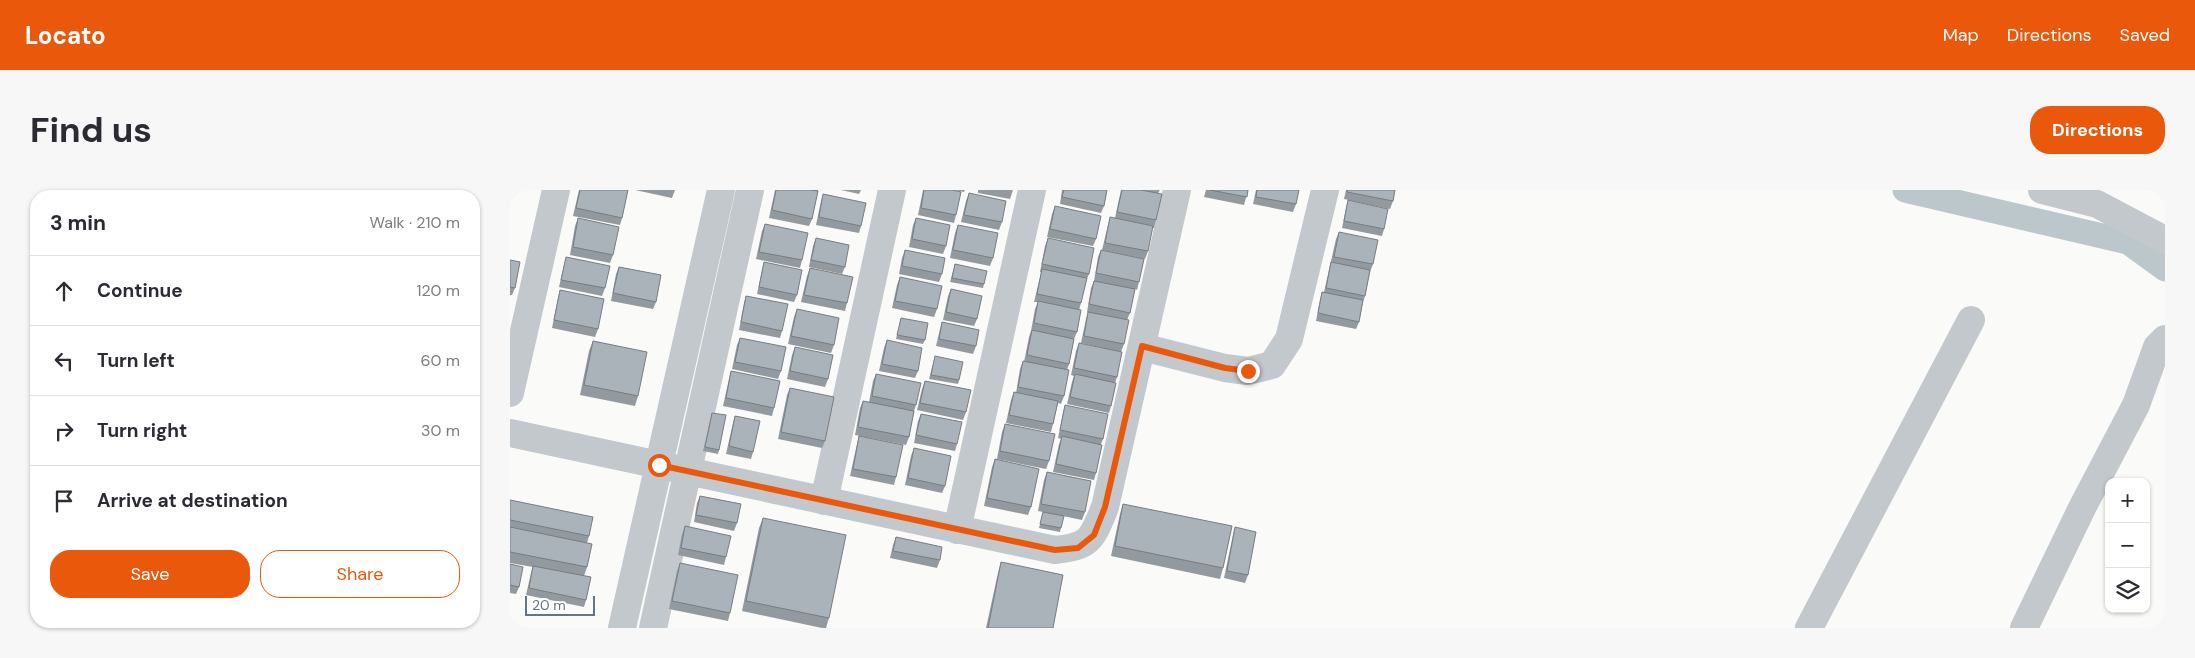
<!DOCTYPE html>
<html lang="en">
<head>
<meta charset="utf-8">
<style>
	body { margin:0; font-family:"DM Sans",sans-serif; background:#f7f7f7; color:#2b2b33 }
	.controls { position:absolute; right:15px; bottom:15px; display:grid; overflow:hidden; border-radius:10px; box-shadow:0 1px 4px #0004 }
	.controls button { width:45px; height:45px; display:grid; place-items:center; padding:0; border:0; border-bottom:1px solid #e1e1e2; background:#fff; color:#2b2b33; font:25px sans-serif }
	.scale { position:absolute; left:15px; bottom:12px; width:70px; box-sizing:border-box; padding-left:5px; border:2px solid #657683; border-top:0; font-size:14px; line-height:18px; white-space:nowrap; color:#657683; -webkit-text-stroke:4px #fff; paint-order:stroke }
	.stop { position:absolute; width:15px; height:15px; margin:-11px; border:4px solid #ea580c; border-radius:50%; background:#fff }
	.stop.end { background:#ea580c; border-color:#fff; box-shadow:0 1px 5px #0008 }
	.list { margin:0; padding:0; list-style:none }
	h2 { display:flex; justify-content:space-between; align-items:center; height:65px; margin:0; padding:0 20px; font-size:21px }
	h2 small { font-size:16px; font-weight:400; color:#7c7c81 }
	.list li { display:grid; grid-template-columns:32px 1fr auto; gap:15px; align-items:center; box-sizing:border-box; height:70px; padding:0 20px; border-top:1px solid #e1e1e2 }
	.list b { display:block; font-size:19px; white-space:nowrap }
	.list em { font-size:16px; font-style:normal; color:#7c7c81 }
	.actions { display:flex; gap:10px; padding:15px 20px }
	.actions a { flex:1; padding:11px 0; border:1px solid #ea580c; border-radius:20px; text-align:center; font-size:18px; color:#ea580c }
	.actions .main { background:#ea580c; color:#fff }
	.icon { flex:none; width:28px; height:28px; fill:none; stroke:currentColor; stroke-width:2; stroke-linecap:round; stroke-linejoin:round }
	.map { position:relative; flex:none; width:1655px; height:438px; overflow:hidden; border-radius:20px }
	header { display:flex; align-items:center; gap:30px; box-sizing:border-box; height:70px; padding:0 25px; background:#ea580c; color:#fff }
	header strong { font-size:24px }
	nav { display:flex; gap:28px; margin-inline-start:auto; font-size:18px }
	.intro { display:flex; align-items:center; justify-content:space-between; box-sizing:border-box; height:120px; padding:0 30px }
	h1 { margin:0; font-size:35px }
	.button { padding:12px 22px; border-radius:20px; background:#ea580c; color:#fff; font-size:18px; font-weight:700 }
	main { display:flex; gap:30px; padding:0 30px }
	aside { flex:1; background:#fff; border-radius:20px; box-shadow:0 1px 4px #0004 }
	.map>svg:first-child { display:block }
</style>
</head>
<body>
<header>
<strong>Locato</strong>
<nav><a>Map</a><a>Directions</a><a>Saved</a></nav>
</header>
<div class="intro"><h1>Find us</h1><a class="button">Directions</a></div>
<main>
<aside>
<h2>3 min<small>Walk · 210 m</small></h2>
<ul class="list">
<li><svg class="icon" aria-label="ahead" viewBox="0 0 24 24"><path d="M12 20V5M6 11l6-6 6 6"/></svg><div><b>Continue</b></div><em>120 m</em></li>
<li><svg class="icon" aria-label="left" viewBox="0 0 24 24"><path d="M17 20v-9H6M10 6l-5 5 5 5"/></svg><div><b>Turn left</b></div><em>60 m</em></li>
<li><svg class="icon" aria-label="right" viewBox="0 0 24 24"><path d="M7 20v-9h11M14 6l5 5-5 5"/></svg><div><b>Turn right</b></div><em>30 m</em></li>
<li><svg class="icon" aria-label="arrive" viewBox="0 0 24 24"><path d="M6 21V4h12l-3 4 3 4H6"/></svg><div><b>Arrive at destination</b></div></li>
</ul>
<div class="actions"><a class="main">Save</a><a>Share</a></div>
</aside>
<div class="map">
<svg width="1655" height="438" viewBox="0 0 1655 438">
	<rect width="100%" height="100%" fill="#fafaf8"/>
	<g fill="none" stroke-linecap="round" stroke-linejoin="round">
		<path stroke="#bbc7cb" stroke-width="25" d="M 1395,0 L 1618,52 L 1655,79"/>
		<path stroke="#c3c8cc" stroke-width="28" d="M 1532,0 L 1587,14 L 1655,50
			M 632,157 L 715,178 L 738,181 L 762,175 L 779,149 L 815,0
			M 0,203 L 46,0
			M 0,243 L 545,360 C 581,356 582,349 595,317 L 667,0
			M 314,311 L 382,0
			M 447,340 L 522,0
			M 112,438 L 211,0
			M 143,438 L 240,0
			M 1299,438 L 1461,130
			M 1514,438 L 1573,316 L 1626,215 L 1647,157 L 1655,149"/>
	</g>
	<path fill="#929a9f" d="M 69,0 L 118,0 L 112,28 L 110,35 L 63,26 Z
		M 125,0 L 165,0 L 162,8 Z
		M 265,0 L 308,0 L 302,29 L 299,36 L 259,28 Z
		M 331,0 L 351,0 L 349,4 Z
		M 413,0 L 442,0 L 446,25 L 444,33 L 408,25 Z
		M 444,0 L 455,0 L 454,2 Z
		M 468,0 L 503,0 L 500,9 L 468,3 Z
		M 552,0 L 597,0 L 594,16 L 591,23 L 550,14 Z
		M 611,0 L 650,0 L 648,3 L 646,30 L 644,38 L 642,38 L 638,61 L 635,69 L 592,60 L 598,35 L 600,27 L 605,28 Z
		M 696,0 L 738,0 L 734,15 L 694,7 Z
		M 746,0 L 789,0 L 786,14 L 783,22 L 743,14 Z
		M 836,0 L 885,0 L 883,11 L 880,19 L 834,9 Z
		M 459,3 L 492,32 L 489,40 L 451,32 L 456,11 Z
		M 313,4 L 351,36 L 349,43 L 306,35 L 311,11 Z
		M 838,10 L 874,39 L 872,46 L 832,38 L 836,18 Z
		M 545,16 L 586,49 L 583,56 L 537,47 L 542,24 Z
		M 68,28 L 103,65 L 100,73 L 60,65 L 65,36 Z
		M 406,28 L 436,56 L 433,64 L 399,57 L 403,35 Z
		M 255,34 L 292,70 L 290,78 L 246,69 L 252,41 Z
		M 448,35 L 483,68 L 480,76 L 440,68 L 445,43 Z
		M 829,42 L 863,74 L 860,82 L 855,106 L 853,112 L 849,132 L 846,139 L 806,131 L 810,110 L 812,102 L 814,102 L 826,49 Z
		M 306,48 L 335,77 L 332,84 L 299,77 L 303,56 Z
		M 538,48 L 579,84 L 576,91 L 571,113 L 569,120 L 567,142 L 564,149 L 559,174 L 557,180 L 554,206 L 551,214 L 548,213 L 543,234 L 541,242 L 496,233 L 501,210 L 504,202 L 506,203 L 510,179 L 513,171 L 514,172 L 519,147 L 521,141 L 525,119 L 528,112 L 524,112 L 530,87 L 531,82 L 530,82 L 535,56 Z
		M 395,60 L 432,84 L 429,92 L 389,84 L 392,68 Z
		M 591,60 L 629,92 L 627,100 L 625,99 L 620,123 L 617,130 L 614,154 L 611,162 L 571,153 L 576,129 L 578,122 L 577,122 L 581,98 L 584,91 L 588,67 Z
		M 56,67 L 95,98 L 92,106 L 49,97 L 54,75 Z
		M 0,70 L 5,98 L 2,105 L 0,105 Z
		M 254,72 L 287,105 L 284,112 L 247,104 L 252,80 Z
		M 445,74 L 474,94 L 473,98 L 440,92 Z
		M 109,77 L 146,112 L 143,119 L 101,111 L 106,84 Z
		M 300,78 L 337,113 L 335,121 L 291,112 L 297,86 Z
		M 390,87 L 427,119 L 424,127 L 382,118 L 387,95 Z
		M 441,99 L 467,129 L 464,136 L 433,130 L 438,106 Z
		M 50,100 L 88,139 L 85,147 L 42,138 L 48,108 Z
		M 236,106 L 272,141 L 270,148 L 229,140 L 234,113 Z
		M 287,119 L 324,155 L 321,163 L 278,154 L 284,127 Z
		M 391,128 L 415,150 L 413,154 L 386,149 Z
		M 432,132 L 466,156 L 463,164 L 426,156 L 430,139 Z
		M 230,148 L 271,181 L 268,189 L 222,179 L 227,155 Z
		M 377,150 L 408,181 L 405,188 L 369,181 L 374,158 Z
		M 83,151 L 128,206 L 125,216 L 70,205 L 79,161 Z
		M 569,153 L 607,187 L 605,193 L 601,216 L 599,223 L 557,214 L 562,192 L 564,186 L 561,185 L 566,161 Z
		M 285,157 L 318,189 L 315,197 L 277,189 L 282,165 Z
		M 425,166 L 449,190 L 448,194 L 419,189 Z
		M 221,181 L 264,218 L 262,226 L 213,216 L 219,189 Z
		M 366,184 L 406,215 L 404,221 L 399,247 L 396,255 L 345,245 L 350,218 L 353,211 L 359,212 L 363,191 Z
		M 415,191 L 456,222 L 453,230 L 407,220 L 412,199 Z
		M 280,198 L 315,251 L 312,258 L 268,249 L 277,205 Z
		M 555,215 L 593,249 L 591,254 L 586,283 L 584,290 L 543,282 L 549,254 L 551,249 L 548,248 L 553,223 Z
		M 202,223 L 209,260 L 208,264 L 193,261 Z
		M 411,224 L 447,254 L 445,261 L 404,253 L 408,231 Z
		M 225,226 L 243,262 L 241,269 L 216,264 L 223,233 Z
		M 495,234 L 539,271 L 536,279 L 487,269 L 492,242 Z
		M 349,246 L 386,287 L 384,295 L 340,286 L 347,254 Z
		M 404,258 L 435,296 L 432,303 L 395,295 L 401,266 Z
		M 485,269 L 521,317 L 518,325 L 474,316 L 482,277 Z
		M 537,282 L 575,322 L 572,330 L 553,326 L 550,342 L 529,338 L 533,322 L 528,321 L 534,290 Z
		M 190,306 L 227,333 L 224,341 L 184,332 L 187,313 Z
		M 0,310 L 79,346 L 77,353 L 77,377 L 74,386 L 76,410 L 74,417 L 16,405 L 21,383 L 23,377 L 0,373 Z
		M 613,314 L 713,378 L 710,389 L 601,366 L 610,324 Z
		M 253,328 L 319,428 L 316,438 L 312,438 L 232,421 L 249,338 Z
		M 175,336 L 216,367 L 214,375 L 168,365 L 172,344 Z
		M 725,337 L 738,385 L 735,393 L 714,388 L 723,345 Z
		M 386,347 L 430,370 L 427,378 L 380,368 L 383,355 Z
		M 491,372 L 543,438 L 476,438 L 488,383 Z
		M 170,373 L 220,423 L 218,431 L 159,419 L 167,381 Z
		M 0,374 L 9,397 L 6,404 L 0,403 Z"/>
	<path fill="#aab3b9" stroke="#777d82" d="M 70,0 L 118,0 L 112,28 L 66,18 Z
		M 266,0 L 301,0 L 308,1 L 302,29 L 262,20 Z
		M 414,0 L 442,0 L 451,2 L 446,25 L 411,18 Z
		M 554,0 L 597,0 L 594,16 L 552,7 Z
		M 612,0 L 631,0 L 652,4 L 646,30 L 607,22 Z
		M 700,0 L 738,0 L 737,7 Z
		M 747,0 L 789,0 L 786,14 L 746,7 Z
		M 837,0 L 885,0 L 883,11 L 837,2 Z
		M 459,3 L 496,11 L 492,32 L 454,25 Z
		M 313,4 L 356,13 L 351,36 L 309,27 Z
		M 838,10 L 878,19 L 874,39 L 834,31 Z
		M 545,16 L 591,26 L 586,49 L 540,39 Z
		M 600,27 L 643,36 L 638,61 L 595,53 Z
		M 68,28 L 109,37 L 103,65 L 63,57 Z
		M 406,28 L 440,35 L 436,56 L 402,49 Z
		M 255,34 L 298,43 L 292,70 L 249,62 Z
		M 448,35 L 488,43 L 483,68 L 443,60 Z
		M 829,42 L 868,50 L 863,74 L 824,67 Z
		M 306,48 L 339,55 L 335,77 L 301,70 Z
		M 538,48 L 584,58 L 579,84 L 532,74 Z
		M 395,60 L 435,68 L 432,84 L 392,76 Z
		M 591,60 L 634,69 L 629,92 L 586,83 Z
		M 56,67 L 100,76 L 95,98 L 51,90 Z
		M 0,70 L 10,72 L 5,98 L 0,97 Z
		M 254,72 L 292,80 L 287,105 L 249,97 Z
		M 821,72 L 860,80 L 855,106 L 816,98 Z
		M 445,74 L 477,81 L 474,94 L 442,88 Z
		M 109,77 L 151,85 L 146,112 L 103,103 Z
		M 300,78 L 343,87 L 337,113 L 294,105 Z
		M 532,79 L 577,88 L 571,113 L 527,104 Z
		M 390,87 L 432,96 L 427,119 L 385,111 Z
		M 584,91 L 625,99 L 620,123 L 579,114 Z
		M 441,99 L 472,106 L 467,129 L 436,122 Z
		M 50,100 L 94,109 L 88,139 L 44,130 Z
		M 812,102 L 853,110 L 849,132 L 808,123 Z
		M 236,106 L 278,114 L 272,141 L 231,132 Z
		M 528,111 L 571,120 L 567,142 L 524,133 Z
		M 287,119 L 329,128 L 324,155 L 281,146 Z
		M 578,122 L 619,130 L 614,154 L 574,146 Z
		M 391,128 L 418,133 L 415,150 L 387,145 Z
		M 432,132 L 469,140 L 466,156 L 429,149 Z
		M 522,140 L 564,149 L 559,174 L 517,165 Z
		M 230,148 L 276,157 L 271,181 L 225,172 Z
		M 377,150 L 412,158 L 408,181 L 372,174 Z
		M 83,151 L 137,162 L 128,206 L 74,195 Z
		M 569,153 L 612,162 L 607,187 L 564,178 Z
		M 285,157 L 323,165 L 318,189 L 280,181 Z
		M 425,166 L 453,172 L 449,190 L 421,185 Z
		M 513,171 L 559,180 L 554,206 L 508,197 Z
		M 221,181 L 270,191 L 264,218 L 216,208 Z
		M 366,184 L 411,193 L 406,215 L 362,206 Z
		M 565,184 L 606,193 L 601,216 L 560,207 Z
		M 415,191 L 461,200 L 456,222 L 410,213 Z
		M 280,198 L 324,207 L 315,251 L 271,242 Z
		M 504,202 L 548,211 L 543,234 L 499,225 Z
		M 353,211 L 404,221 L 399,247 L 348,237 Z
		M 555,215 L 598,224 L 593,249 L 550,240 Z
		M 202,223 L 216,225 L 209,260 L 195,257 Z
		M 411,224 L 452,232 L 447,254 L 406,245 Z
		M 225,226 L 250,231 L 243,262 L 219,256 Z
		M 495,234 L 545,244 L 539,271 L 490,261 Z
		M 349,246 L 393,255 L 386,287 L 343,279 Z
		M 552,246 L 592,255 L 586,283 L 546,274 Z
		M 404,258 L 441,266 L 435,296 L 398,288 Z
		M 485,269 L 529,279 L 521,317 L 477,308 Z
		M 537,282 L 581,291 L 575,322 L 531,314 Z
		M 190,306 L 231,314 L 227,333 L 186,325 Z
		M 0,310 L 83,327 L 79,346 L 0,330 Z
		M 613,314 L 722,336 L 713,378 L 605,356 Z
		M 533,322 L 554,326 L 551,338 L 530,334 Z
		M 253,328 L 336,345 L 319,428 L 236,411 Z
		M 175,336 L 221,346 L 216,367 L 171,358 Z
		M 0,337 L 82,354 L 77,377 L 0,362 Z
		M 725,337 L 746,342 L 738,385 L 717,381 Z
		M 386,347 L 432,357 L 430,370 L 383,361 Z
		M 491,372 L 553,385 L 543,438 L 478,438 Z
		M 170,373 L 228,385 L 220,423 L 162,411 Z
		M 0,374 L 13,377 L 9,397 L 0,395 Z
		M 23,376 L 81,387 L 76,410 L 19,398 Z"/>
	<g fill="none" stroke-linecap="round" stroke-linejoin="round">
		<path stroke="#ea580c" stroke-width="6" d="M 149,275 L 545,360 L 568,358 L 584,345 L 595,317 L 632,156 L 715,178 L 738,181"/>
	</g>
</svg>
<div class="controls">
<button>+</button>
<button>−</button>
<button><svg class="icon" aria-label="layers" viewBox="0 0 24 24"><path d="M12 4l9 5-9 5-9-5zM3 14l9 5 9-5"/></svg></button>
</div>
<div class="scale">20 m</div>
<div class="stop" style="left:149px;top:275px"></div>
<div class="stop end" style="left:738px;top:181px"></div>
</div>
</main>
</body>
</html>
